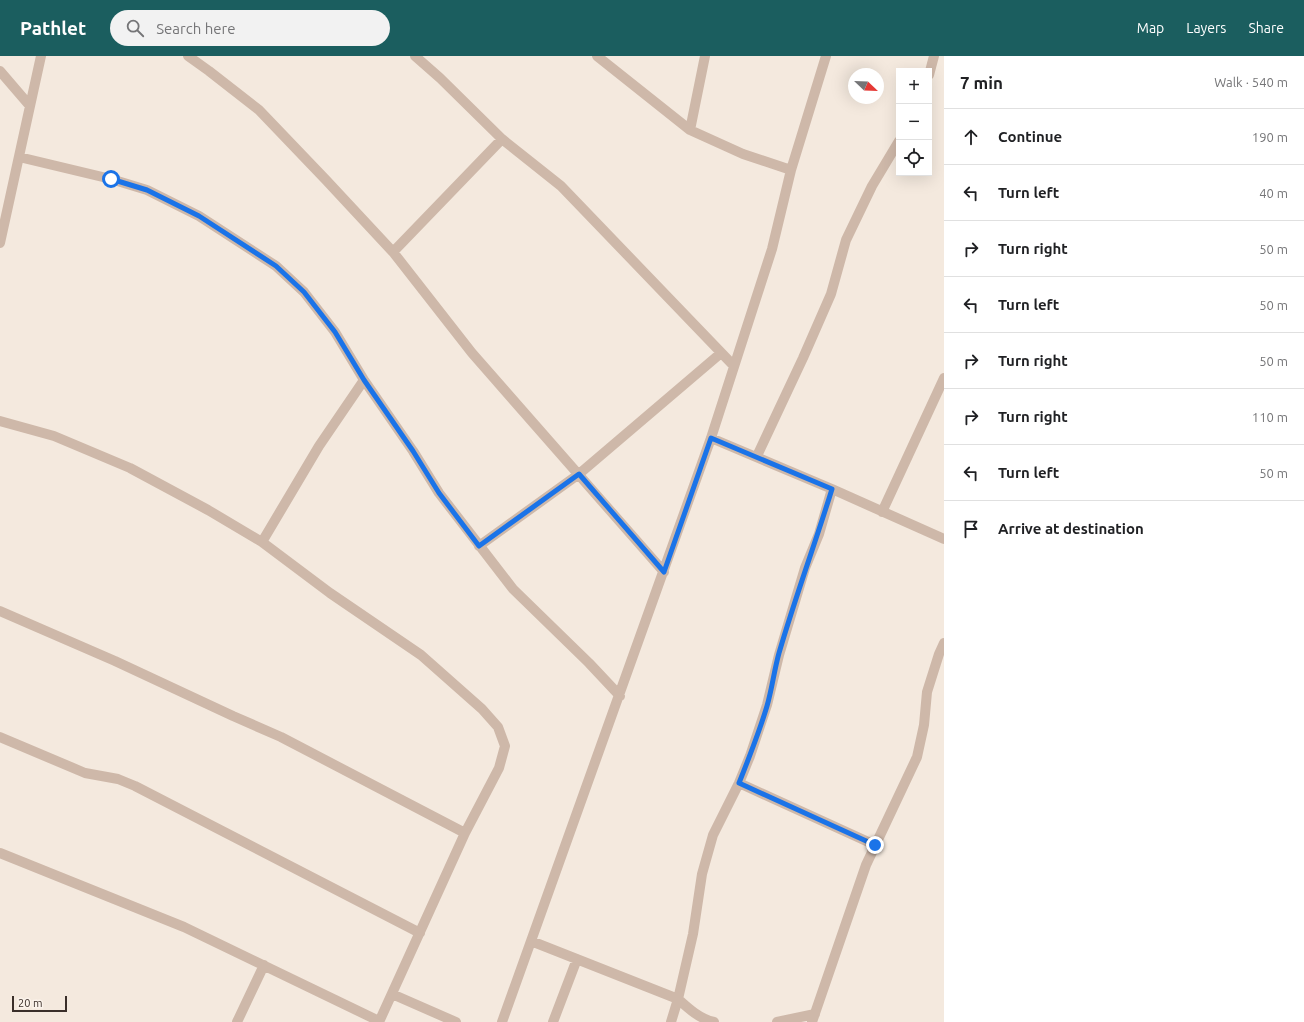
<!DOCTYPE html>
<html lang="en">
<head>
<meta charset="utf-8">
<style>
	body { margin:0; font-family:Ubuntu,sans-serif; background:#f2f2f2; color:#202124 }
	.controls { position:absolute; right:12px; top:12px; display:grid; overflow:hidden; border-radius:0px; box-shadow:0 4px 16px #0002 }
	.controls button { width:36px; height:36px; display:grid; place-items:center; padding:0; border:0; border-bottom:1px solid #e0e0e0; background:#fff; color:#202124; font:20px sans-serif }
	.compass { position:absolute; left:848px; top:12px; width:36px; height:36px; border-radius:50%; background:#fff; box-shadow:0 4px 16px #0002; rotate:113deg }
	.scale { position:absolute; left:12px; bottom:10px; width:55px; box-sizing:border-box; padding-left:4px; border:2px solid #3a2e29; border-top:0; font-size:11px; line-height:14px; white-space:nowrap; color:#3a2e29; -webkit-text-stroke:3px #fbf3eb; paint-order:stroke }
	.stop { position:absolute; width:12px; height:12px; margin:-9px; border:3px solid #1a73e8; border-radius:50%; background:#fff }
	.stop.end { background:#1a73e8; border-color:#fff; box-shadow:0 1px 4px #0008 }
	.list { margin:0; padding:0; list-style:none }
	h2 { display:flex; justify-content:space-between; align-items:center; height:52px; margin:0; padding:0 16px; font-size:17px }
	h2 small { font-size:13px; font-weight:400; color:#757577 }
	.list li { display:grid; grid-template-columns:26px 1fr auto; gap:12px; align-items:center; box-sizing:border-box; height:56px; padding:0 16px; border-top:1px solid #e0e0e0 }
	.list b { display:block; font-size:15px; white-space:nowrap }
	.list em { font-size:13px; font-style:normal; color:#757577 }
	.icon { flex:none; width:22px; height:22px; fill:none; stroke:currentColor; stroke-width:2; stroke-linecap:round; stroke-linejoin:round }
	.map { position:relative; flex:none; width:944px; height:966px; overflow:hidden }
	header { display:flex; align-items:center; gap:24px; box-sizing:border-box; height:56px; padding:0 20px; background:#1b5e5f; color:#fff }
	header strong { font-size:19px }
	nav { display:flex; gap:22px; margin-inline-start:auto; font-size:14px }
	.search { width:280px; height:36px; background:#f2f2f2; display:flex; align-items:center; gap:10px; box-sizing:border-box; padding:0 14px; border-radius:22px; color:#757577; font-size:15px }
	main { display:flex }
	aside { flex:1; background:#fff }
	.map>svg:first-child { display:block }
</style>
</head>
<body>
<header>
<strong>Pathlet</strong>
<div class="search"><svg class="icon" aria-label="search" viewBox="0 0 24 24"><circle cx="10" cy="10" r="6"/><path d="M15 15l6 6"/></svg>Search here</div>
<nav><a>Map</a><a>Layers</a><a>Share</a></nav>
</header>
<main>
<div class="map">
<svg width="944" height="966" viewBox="0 0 944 966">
	<rect width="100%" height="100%" fill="#f4e9de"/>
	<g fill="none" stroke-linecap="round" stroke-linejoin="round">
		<path stroke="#ceb8a9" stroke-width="10" d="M 188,0 L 209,15 L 259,54 L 326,124 L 393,196 L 472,297 L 664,516
			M 415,0 L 440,22 L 502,83 L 561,130 L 734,310
			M 597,0 L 690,74
			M 705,0 L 690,74 L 743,98 L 791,114
			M 0,15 L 30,50
			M 929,19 L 934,0
			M 19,101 L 111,123 L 147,134 L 199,160 L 276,210 L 304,236 L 335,276 L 364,324 L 413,395 L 439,437 L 513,533 L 589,607 L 620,640
			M 0,187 L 41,0
			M 393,196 L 502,83
			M 0,365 L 54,380 L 130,412 L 208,454 L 262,486 L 330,537 L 421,599 L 482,653 L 498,671 L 505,690 L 499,712 L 465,777 L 379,966
			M 757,400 L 803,302 L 831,238 L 846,184 L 872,130 L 899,85
			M 832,433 L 944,483
			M 882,456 L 944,322
			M 262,486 L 319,390 L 364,324
			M 479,490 L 579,418 L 721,297
			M 0,555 L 115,605 L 233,660 L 281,681 L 465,777
			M 0,681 L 85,717 L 118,723 L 135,730 L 420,877
			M 739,727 L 875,789
			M 0,797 L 184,871 L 379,965
			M 531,885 L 678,943 C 689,953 700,963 714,966
			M 392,938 L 456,966
			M 237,966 L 264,909
			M 502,966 L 711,382 L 772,193 L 791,114 L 826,0
			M 553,966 L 577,903
			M 671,966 L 678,943 L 693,878 L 702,818 L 713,779 L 739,727 L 750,700 L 767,649 L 779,599 L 805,512 L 819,478 L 832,433 L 711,382
			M 777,966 L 815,958
			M 812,966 L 866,809 L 917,701 L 924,669 L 927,636 L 939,598 L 944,587"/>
	</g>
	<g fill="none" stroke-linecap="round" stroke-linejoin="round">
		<path stroke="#1a73e8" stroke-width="5" d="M 111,123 L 147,134 L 199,160 L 276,210 L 304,236 L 335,276 L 364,324 L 413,395 L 439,437 L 479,490 L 579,418 L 664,516 L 711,382 L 832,433 C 815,488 795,542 779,597 C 774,615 772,633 767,650 C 759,677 749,702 739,727 L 875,789"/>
	</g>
</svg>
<div class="controls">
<button>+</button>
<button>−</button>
<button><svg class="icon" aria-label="locate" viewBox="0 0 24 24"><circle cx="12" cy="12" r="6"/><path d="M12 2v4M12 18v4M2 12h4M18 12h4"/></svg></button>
</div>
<svg class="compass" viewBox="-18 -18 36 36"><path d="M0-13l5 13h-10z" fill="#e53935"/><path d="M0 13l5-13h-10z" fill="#757577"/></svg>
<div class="scale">20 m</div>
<div class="stop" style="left:111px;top:123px"></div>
<div class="stop end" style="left:875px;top:789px"></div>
</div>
<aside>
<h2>7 min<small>Walk · 540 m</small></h2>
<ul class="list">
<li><svg class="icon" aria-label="ahead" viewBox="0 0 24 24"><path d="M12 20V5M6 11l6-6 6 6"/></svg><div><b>Continue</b></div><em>190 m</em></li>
<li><svg class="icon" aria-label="left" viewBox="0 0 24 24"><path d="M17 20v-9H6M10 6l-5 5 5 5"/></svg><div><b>Turn left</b></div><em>40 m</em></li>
<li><svg class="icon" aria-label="right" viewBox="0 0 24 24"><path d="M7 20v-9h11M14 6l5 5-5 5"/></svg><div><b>Turn right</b></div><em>50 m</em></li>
<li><svg class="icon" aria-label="left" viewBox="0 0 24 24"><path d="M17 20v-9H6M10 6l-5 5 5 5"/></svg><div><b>Turn left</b></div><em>50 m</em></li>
<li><svg class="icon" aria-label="right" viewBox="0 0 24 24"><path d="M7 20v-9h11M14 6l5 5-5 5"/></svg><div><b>Turn right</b></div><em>50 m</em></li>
<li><svg class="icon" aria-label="right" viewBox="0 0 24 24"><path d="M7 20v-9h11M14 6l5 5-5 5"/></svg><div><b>Turn right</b></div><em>110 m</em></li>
<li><svg class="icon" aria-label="left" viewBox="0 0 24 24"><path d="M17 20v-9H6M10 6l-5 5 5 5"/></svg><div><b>Turn left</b></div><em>50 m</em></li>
<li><svg class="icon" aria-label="arrive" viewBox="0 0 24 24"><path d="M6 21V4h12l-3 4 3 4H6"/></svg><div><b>Arrive at destination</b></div></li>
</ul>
</aside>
</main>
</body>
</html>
